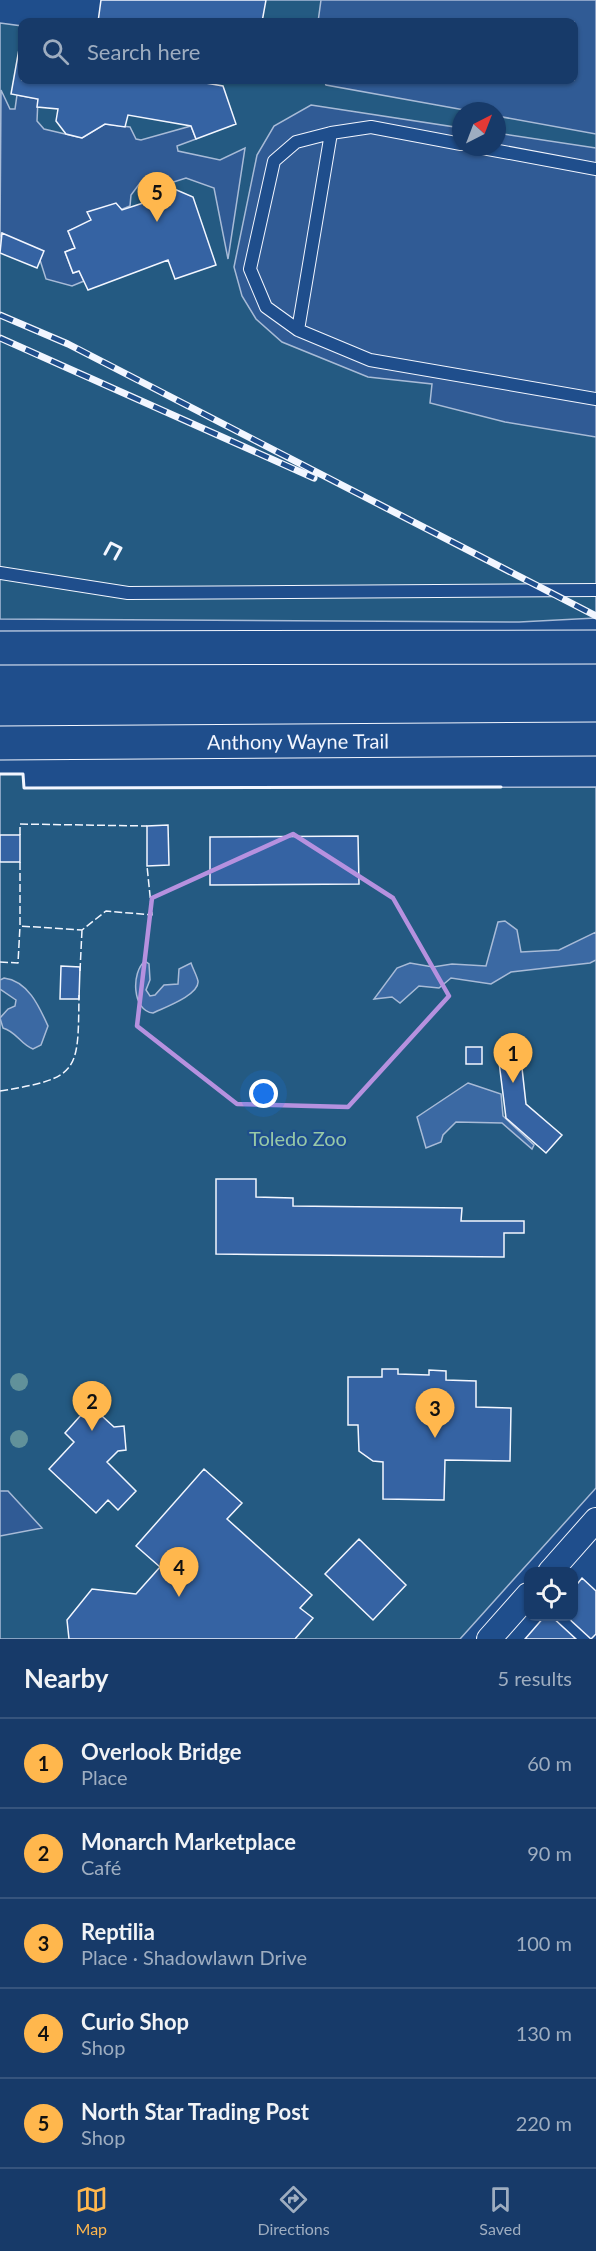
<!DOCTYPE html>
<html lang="en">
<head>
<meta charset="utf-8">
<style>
	body { margin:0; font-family:Lato,sans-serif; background:#20416f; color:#f1f3f6 }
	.controls { position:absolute; right:18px; bottom:18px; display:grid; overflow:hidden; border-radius:12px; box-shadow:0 2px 4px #0004 }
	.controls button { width:54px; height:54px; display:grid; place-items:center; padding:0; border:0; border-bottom:2px solid #36547d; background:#173a69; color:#f1f3f6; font:30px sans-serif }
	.compass { position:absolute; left:452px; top:102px; width:54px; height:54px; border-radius:50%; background:#173a69; box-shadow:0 2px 4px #0004; rotate:42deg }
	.you { position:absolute; left:264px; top:1094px; width:21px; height:21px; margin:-15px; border:4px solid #fff; border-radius:50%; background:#1a73e8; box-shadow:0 0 0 9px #1a73e833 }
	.badge { display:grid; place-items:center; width:39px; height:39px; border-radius:50%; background:#ffb74d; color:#111; font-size:20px; font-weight:700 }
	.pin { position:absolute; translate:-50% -50px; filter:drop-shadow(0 2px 3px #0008) }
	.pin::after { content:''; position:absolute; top:32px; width:21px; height:18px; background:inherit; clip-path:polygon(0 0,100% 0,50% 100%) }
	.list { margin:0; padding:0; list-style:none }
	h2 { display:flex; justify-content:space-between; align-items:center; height:78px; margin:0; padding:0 24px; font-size:26px }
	h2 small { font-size:20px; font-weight:400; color:#9eadc0 }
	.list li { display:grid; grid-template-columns:39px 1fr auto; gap:18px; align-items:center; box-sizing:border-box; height:90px; padding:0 24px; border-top:2px solid #36547d }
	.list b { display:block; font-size:22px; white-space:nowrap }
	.list p { margin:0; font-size:20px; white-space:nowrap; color:#9eadc0 }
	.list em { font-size:20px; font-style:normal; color:#9eadc0 }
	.icon { flex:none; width:33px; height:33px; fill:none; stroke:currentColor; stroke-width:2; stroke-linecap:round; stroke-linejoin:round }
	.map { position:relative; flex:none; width:596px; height:1639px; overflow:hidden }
	.search { position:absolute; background:#173a69; box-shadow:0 2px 4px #0004; left:18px; right:18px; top:18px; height:66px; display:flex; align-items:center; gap:15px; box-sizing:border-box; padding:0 21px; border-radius:12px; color:#9eadc0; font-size:22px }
	.sheet { height:528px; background:#173a69 }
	nav { display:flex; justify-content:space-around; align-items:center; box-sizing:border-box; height:84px; border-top:2px solid #36547d; background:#173a69; font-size:16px; color:#9eadc0 }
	nav a { display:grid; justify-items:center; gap:3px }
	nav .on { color:#ffb74d }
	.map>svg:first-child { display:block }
</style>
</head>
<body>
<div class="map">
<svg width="596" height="1639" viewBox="0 0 596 1639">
	<rect width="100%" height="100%" fill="#1f4e8c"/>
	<path fill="#245a82" stroke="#a8bbd7" stroke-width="1.5" fill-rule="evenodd" d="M 229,0 L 596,0 L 596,618 L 519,622 L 0,619 L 0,23 L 22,26 L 22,80 L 574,80 L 574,22 L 225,22 ZM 461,111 L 497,111 L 497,147 L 461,147 Z
		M 0,774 L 23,774 L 24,788 L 596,787 L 596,1488 L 460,1639 L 0,1639 Z"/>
	<path fill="#305b95" stroke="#a8bbd7" stroke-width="1.5" d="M 321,0 L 596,0 L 596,134 L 497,116 L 497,111 L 470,111 L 326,85 L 324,80 L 574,80 L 574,22 L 318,22 Z
		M 1,90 L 10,109 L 15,109 L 17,95 L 38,99 L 37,121 L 44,129 L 82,138 L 105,124 L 130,127 L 136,139 L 141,140 L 191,126 L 196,139 L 177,146 L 178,151 L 220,160 L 245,148 L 228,259 L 214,188 L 186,178 L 164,185 L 165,191 L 155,194 L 155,188 L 147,183 L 140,183 L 131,195 L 130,206 L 68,231 L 75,248 L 65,252 L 73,273 L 79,271 L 84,281 L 72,286 L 46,279 L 40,260 L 2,233 L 0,237 Z
		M 311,105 L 461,128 L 461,147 L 497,147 L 497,133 L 596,148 L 596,437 L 505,422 L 430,403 L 432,384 L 368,377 L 282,342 L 256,319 L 242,296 L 234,267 L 257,155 L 274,126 Z
		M 0,1491 L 8,1491 L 42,1528 L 0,1536 Z"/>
	<path fill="#3b69a3" stroke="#a8bbd7" stroke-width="1.5" d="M 505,921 L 517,930 L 521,952 L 559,950 L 596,932 L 596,960 L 590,963 L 511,972 L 491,984 L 451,978 L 439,988 L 419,986 L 400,1003 L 392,997 L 374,999 L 397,968 L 410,963 L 433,967 L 452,964 L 486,966 L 498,922 Z
		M 145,961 L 149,964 L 150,980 L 146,990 L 150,996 L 155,995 L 164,985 L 178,984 L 179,969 L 191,963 C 193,969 197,976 198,981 C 200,995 163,1008 153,1013 C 132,1011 131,972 145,961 Z
		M 4,978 C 28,981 39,1006 48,1026 L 41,1045 L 33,1049 C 20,1044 17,1032 3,1028 L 0,1018 L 8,1009 L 15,1006 L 16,1000 L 0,989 L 0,980 Z
		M 468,1083 L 501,1094 L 503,1116 L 534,1145 L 532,1149 L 502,1123 L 456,1122 L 443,1135 L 441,1142 L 426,1148 L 417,1117 Z"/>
	<path fill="#3563a3" stroke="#f2f6ff" stroke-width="1.5" d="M 101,0 L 266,0 L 262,22 L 98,22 Z
		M 19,49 L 22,49 L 22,80 L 188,80 L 223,86 L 236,124 L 196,139 L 191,126 L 128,115 L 125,127 L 105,124 L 82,138 L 66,134 L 56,121 L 58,109 L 37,107 L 38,99 L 11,94 Z
		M 172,188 L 193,197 L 216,265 L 175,279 L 168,260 L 88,290 L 79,271 L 73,273 L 65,252 L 75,248 L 68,231 L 91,220 L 87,212 L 116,203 L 122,210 L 146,202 L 150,196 Z
		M 2,233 L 44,251 L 37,268 L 0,253 Z
		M 168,825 L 169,865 L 147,866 L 147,826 Z
		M 0,835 L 20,835 L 20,862 L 0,862 Z
		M 358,836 L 359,884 L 210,885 L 210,837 Z
		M 61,966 L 80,967 L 79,999 L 60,999 Z
		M 502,1044 L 522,1048 L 521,1059 L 526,1104 L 562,1135 L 546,1153 L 506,1118 L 499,1062 Z
		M 466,1047 L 482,1047 L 482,1064 L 466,1064 Z
		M 216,1179 L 256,1179 L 256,1197 L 293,1198 L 293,1206 L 462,1208 L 461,1221 L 524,1221 L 524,1233 L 504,1233 L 504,1257 L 216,1254 Z
		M 382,1369 L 398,1369 L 398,1374 L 429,1375 L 429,1370 L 446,1371 L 446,1380 L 476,1381 L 476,1407 L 511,1408 L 510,1461 L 445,1460 L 444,1500 L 383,1499 L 383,1462 L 373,1461 L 359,1451 L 358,1425 L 348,1425 L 348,1377 L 382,1377 Z
		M 90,1405 L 114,1427 L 124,1426 L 126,1450 L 118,1451 L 107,1462 L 136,1491 L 118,1510 L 108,1500 L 96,1513 L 49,1469 L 74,1442 L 65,1433 Z
		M 204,1469 L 242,1503 L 227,1519 L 312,1595 L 300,1608 L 313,1618 L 295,1639 L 69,1639 L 67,1620 L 92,1589 L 136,1594 L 160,1567 L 136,1546 Z
		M 359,1539 L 406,1585 L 373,1620 L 325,1574 Z
		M 582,1578 L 596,1591 L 596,1634 L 591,1639 L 566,1616 L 574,1616 L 574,1588 Z
		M 545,1616 L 551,1616 L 576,1639 L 525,1639 Z"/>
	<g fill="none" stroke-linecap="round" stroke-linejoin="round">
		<defs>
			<path id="lane" d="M 461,144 L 371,127 L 331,133 L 298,330 L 370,360 L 596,399
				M 477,147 L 596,169
				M 298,330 L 266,307 L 250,269 L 274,161 L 296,142 L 331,133
				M 0,573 L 128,593 L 596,590"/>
			<path id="street" d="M 550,1572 L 596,1520
				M 489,1639 L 528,1595"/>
			<g id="highway">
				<path d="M 0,648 L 596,647"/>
				<path id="s1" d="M 0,743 L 596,739"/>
			</g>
		</defs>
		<use href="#lane" stroke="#f2f6ff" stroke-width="14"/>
		<use href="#street" stroke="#f2f6ff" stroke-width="26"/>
		<use href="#highway" stroke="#f2f6ff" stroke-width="35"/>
		<use href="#lane" stroke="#1f4e8c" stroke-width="12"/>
		<use href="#street" stroke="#1f4e8c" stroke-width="24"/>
		<use href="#highway" stroke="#1f4e8c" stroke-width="33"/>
		<defs>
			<path id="rail" d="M 0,315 L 68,344 L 596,616
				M 0,338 L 314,478"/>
		</defs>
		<use href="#rail" stroke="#f2f6ff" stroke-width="7"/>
		<use href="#rail" stroke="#1f4e8c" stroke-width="4.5" stroke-dasharray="14" stroke-linecap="butt"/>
		<path stroke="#f2f6ff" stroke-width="1.5" stroke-dasharray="8 3" stroke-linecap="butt" d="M 20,835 L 20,824 L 147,826
			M 20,862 L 20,926 L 82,930 L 106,911 L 152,915 L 147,866
			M 0,962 L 18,963 L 20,926
			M 80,971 L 82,930
			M 0,1091 C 80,1078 78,1072 79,995"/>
		<path stroke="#f2f6ff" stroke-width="3" d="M 105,554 L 111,543 L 121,548 L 115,559
			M 0,774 L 23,774 L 24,788 L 501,787"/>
	</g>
	<g fill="#61919a">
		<circle cx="19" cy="1382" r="9"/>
		<circle cx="19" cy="1439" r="9"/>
	</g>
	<path fill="none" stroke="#b691df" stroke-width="4.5" stroke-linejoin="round" d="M 293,834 L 393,898 L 449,996 L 348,1107 L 237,1104 L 137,1026 L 152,898 Z"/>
	<g text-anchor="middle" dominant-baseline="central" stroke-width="4.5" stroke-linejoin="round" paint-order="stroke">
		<g font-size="20" fill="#f2f6ff" stroke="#1f4e8c">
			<text stroke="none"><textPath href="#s1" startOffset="298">Anthony Wayne Trail</textPath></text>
		</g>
		<g font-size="20" fill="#97c8a6" stroke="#1f4e8c">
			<text x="298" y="1138">Toledo Zoo</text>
		</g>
	</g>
</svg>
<div class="controls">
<button><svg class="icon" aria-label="locate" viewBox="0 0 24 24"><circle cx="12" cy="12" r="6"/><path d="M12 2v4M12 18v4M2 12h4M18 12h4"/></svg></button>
</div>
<svg class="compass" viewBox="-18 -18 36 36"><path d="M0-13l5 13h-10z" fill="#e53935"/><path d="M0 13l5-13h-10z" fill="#9eadc0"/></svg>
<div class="you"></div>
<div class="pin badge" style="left:513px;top:1083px">1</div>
<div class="pin badge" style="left:92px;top:1431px">2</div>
<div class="pin badge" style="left:435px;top:1438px">3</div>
<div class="pin badge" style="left:179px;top:1597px">4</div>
<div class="pin badge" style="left:157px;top:222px">5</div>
<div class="search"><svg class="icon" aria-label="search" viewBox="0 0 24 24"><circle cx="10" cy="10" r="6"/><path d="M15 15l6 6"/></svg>Search here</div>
</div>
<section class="sheet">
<h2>Nearby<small>5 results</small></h2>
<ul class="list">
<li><span class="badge">1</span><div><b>Overlook Bridge</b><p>Place</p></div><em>60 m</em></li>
<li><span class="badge">2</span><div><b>Monarch Marketplace</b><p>Café</p></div><em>90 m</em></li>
<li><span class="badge">3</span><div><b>Reptilia</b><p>Place · Shadowlawn Drive</p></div><em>100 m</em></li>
<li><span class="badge">4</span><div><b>Curio Shop</b><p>Shop</p></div><em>130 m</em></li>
<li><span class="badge">5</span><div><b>North Star Trading Post</b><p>Shop</p></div><em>220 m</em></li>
</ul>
</section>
<nav>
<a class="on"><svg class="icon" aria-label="map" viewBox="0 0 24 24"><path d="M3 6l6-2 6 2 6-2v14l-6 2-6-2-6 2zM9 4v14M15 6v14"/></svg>Map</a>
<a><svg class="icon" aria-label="directions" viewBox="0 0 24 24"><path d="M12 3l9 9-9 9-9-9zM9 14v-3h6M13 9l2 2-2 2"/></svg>Directions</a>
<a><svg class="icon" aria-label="saved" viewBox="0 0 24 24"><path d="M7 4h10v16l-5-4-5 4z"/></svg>Saved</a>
</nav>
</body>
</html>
